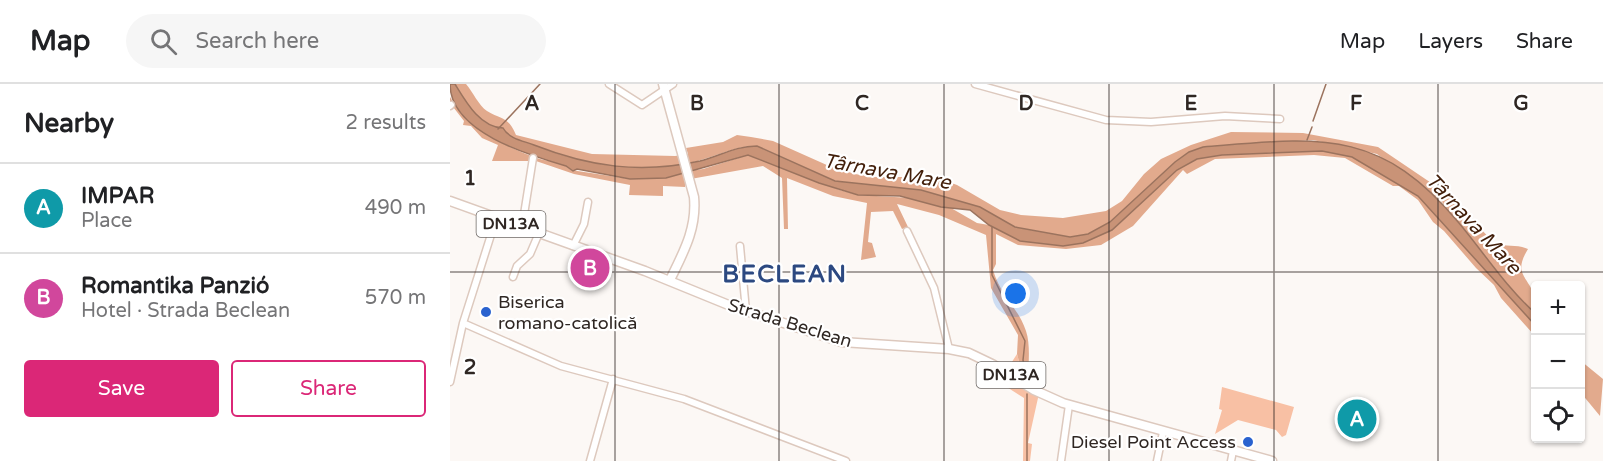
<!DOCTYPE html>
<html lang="en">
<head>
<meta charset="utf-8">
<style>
	body { margin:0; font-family:"Varela Round",sans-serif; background:#f6f6f6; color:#202124 }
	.controls { position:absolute; right:18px; bottom:18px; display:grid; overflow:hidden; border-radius:6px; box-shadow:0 2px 4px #0004 }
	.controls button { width:54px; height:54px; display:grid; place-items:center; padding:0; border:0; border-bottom:2px solid #e0e0e0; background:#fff; color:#202124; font:30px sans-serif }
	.you { position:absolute; left:566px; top:210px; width:21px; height:21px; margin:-15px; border:4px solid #fff; border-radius:50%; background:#1a73e8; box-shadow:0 0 0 9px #1a73e833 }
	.badge { display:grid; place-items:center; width:39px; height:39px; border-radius:50%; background:#db2777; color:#fff; font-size:20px; font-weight:700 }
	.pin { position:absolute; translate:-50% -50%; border:3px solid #fff; box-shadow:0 2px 6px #0006 }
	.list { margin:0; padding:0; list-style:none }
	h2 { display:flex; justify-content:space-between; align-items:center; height:78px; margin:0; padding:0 24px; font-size:26px }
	h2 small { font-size:20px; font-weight:400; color:#757577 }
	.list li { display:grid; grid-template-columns:39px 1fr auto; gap:18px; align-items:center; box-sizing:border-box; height:90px; padding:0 24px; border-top:2px solid #e0e0e0 }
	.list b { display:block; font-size:22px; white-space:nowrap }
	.list p { margin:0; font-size:20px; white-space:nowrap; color:#757577 }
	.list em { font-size:20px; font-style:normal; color:#757577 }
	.actions { display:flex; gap:12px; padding:18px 24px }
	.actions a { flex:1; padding:14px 0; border:2px solid #db2777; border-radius:6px; text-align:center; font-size:21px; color:#db2777 }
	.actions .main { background:#db2777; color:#fff }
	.icon { flex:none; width:33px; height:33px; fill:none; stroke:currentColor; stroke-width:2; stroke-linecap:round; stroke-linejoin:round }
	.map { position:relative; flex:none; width:1153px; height:377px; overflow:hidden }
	header { display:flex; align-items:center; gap:36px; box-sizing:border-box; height:84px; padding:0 30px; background:#fff; border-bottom:2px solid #e0e0e0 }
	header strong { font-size:28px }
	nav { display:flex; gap:33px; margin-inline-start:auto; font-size:21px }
	.search { width:420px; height:54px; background:#f6f6f6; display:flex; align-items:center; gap:15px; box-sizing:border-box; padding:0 21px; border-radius:33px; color:#757577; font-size:22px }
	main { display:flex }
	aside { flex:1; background:#fff }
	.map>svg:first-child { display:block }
</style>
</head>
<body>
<header>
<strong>Map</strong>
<div class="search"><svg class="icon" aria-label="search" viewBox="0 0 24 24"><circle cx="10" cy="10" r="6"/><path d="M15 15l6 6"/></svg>Search here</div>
<nav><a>Map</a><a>Layers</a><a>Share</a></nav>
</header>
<main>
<aside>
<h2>Nearby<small>2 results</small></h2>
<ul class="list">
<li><span class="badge" style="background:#0f9aa8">A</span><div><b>IMPAR</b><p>Place</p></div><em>490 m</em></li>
<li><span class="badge" style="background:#d1479c">B</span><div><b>Romantika Panzió</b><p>Hotel · Strada Beclean</p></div><em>570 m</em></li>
</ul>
<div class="actions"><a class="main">Save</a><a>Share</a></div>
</aside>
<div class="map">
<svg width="1153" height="377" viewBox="0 0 1153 377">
	<rect width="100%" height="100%" fill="#fcf8f5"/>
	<path fill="#f8c0a4" d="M 567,270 L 574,296 L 590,305 L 578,359 L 582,360 L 580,377 L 573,377 L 574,314 L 549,298 Z
		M 772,303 L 844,323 L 836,351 L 832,353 L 826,346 L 788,336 L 765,350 L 772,326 L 769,325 Z"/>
	<path fill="#e2aa8d" d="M 5,0 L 16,0 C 23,8 29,22 37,27 C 52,36 58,32 66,51 L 142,70 L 225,72 L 238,70 L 236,64 L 273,58 L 287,51 L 301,53 L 323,57 L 379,82 L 405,90 L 423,93 L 485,93 L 507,101 L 550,126 L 571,131 L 613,134 L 656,127 L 672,117 L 694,90 L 711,75 L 741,61 L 781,48 L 853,49 L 928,63 L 999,111 L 1045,160 C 1057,163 1067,160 1078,165 C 1062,191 1079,192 1085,214 C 1087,218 1085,225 1085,229 L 1067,212 L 992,118 L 927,70 L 863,56 L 753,63 L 739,68 L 725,78 L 660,138 L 638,150 L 620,153 L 565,143 L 530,123 L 471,106 L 385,97 L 307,62 C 286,62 272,70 254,75 C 239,80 223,82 208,84 C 162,91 56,61 22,27 C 15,20 10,9 5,0 Z
		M 0,13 C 17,44 57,64 90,75 C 100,78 113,78 121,86 L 180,95 L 253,85 L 298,71 L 390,106 L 408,111 L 462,114 L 501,124 L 527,139 L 539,141 L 570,157 L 613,162 L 633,159 L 662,146 L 727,86 L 747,75 L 772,71 L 872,67 L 902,73 L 968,112 L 1085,241 L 1085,252 L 1051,214 L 1044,201 L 1026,184 L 994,147 L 983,138 L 968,116 L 949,102 L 943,102 L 895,74 L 864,71 L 765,75 L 737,90 L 733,86 L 683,142 L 651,161 L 616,165 L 568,161 L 546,150 L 546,180 L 543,186 C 551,213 568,223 576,247 C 581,262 578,283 578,299 L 574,296 L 567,270 L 568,251 L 541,204 L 536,151 L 489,131 L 447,120 L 458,143 L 452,145 L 443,127 L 421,128 L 418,158 L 422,159 L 426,173 L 411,176 L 417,119 L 383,112 L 337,94 L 338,145 L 334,145 L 332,94 L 313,82 L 235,96 L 235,103 L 213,102 L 213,112 L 179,111 L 180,101 L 124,90 L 86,77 L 42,77 L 48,61 L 32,54 L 21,42 L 13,41 L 14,37 L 0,19 Z
		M 1131,277 L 1153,295 L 1150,332 L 1131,309 Z"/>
	<path fill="#c99377" stroke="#9b735e" stroke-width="1.5" d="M 0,0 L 5,0 C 16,18 30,43 53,44 C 59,55 74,57 84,61 C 140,83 191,90 250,77 C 270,72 285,62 307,62 L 385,97 L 471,106 L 530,123 L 565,143 L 620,153 L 638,150 L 660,138 L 725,78 L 739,68 L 753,63 C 867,54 929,42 1009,139 C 1034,169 1056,203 1085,229 L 1085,241 L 968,112 L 902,73 L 872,67 L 772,71 L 747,75 L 727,86 L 662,146 L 633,159 L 613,162 L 570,157 L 539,141 L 520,126 L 491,123 L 450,112 L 408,111 L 369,99 L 298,71 L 216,94 L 180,95 L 127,85 L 123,87 L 116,82 C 78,71 0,48 0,0 Z"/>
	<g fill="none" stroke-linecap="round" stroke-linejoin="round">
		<path stroke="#9b735e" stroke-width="1.5" d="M 863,37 L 876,0
			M 48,45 L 90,0
			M 857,56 L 862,43
			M 542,143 L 542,191 L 575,257 L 573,276 L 577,297
			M 577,377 L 577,310"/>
		<defs>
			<path id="minor" d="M 159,0 L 192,21 L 223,0
				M 525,0 L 656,36 L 701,38 L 775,32 L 830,35
				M 0,22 L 1,21
				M 72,143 L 83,74
				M 457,147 L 484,204 L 499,265
				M 123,162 L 134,140 L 138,118
				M 290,162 L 296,227
				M 63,193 L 67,182 L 80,170 L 89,149
				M 13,239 L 111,282 L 234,315 L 396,377
				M 0,298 L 13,239 L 46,135
				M 140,377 L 163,295
				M 611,377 L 619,321
				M 707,377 L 713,348
				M 781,377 L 783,367"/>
			<path id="major" d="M 213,0 L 244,113 C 247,145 233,169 220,196
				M 0,117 L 195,187 L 281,222 L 392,258 L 499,265 L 519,269 L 542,280 L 584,306 L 613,319 L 822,377"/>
		</defs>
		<use href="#minor" stroke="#ddc9be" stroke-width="9"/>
		<use href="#major" stroke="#ddc9be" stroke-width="11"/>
		<use href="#minor" stroke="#fff" stroke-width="6"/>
		<use href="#major" stroke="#fff" stroke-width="8"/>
	</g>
	<path fill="none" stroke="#2f2723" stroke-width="1.5" stroke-opacity="0.55" d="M 165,0 L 165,377M 329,0 L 329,377M 494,0 L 494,377M 659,0 L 659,377M 824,0 L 824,377M 988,0 L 988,377M 0,188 L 1153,188"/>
	<g fill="#2a62cf" stroke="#fff" stroke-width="2">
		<circle cx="36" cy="228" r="6"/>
		<circle cx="798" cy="358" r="6"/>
	</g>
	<g text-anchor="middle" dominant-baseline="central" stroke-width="4.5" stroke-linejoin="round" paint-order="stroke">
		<g fill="#fff" stroke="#6d6865" stroke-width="1.5">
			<rect x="26.5" y="127" width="69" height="26" rx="4.5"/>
			<rect x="526.5" y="278" width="69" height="26" rx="4.5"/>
		</g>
		<g font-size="16" font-weight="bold" fill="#2f2723">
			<text x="61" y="140">DN13A</text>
			<text x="561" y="291">DN13A</text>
		</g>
		<g font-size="18" fill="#2f2723" stroke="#fff" text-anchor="start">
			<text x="48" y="218">Biserica<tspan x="48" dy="21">romano-catolică</tspan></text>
			<text x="786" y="358" text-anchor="end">Diesel Point Access</text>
		</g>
		<g font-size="18" fill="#2f2723" stroke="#fff">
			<text transform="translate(340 239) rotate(17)">Strada Beclean</text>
		</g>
		<g font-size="20" font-style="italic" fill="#421e09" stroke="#fff">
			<text transform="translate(437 88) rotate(10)">Târnava Mare</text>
			<text transform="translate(1023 140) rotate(47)">Târnava Mare</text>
		</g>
		<g font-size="24" font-weight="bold" letter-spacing="1.5" fill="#2c4981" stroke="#fff">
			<text x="335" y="190">BECLEAN</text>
		</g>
	</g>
	<g font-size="20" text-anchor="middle" font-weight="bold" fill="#2f2723" stroke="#fff" stroke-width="4.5" stroke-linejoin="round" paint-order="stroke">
		<text x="82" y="26">A</text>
		<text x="247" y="26">B</text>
		<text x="412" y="26">C</text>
		<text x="576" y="26">D</text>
		<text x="741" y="26">E</text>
		<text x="906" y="26">F</text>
		<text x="1071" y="26">G</text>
		<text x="20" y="101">1</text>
		<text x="20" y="290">2</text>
	</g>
</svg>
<div class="controls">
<button>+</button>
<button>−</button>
<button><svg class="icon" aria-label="locate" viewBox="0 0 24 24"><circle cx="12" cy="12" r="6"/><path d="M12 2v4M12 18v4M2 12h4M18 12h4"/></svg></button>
</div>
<div class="you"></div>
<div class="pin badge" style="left:907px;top:335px;background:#0f9aa8">A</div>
<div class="pin badge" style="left:140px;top:184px;background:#d1479c">B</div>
</div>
</main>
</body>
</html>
